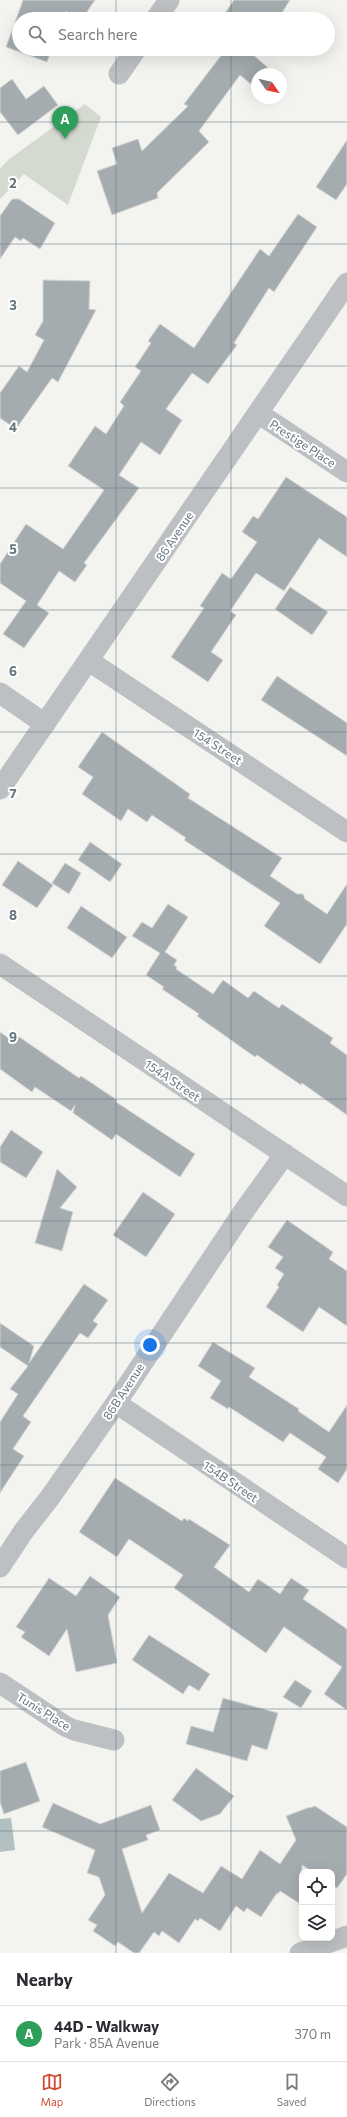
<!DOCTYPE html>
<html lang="en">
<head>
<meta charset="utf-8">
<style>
	body { margin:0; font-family:Commissioner,sans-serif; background:#f2f2f3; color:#2b2b33 }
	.controls { position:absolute; right:12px; bottom:12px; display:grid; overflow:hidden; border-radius:8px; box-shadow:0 4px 16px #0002 }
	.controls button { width:36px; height:36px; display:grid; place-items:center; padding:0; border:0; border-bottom:1px solid #e1e1e2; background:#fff; color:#2b2b33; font:20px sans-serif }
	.compass { position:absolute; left:251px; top:68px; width:36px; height:36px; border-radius:50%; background:#fff; box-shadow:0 4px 16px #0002; rotate:124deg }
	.you { position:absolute; left:150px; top:1345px; width:14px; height:14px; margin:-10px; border:3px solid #fff; border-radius:50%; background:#1a73e8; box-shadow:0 0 0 6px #1a73e833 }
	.badge { display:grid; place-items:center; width:26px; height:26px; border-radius:50%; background:#d14b32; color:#fff; font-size:13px; font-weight:700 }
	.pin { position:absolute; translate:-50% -33px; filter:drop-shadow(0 1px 2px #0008) }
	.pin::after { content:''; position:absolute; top:21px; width:14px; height:12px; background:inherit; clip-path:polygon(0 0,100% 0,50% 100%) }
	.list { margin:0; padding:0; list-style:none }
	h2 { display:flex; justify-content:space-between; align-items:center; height:52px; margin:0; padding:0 16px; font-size:17px }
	h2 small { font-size:13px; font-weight:400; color:#7c7c81 }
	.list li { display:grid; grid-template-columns:26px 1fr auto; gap:12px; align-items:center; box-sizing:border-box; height:56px; padding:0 16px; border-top:1px solid #e1e1e2 }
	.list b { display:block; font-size:15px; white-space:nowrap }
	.list p { margin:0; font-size:13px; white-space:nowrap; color:#7c7c81 }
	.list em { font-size:13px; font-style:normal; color:#7c7c81 }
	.icon { flex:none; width:22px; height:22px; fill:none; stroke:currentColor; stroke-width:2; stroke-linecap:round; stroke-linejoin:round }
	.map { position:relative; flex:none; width:347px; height:1953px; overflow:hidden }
	.search { position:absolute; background:#fff; box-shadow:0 4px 16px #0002; left:12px; right:12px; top:12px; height:44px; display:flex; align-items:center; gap:10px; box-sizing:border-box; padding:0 14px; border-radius:22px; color:#7c7c81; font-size:15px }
	.sheet { height:108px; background:#fff }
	nav { display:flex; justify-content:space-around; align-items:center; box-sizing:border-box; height:56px; border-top:1px solid #e1e1e2; background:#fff; font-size:11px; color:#7c7c81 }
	nav a { display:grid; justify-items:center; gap:2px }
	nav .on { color:#d14b32 }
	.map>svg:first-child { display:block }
</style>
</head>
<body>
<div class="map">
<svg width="347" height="1953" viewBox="0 0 347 1953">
	<rect width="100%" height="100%" fill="#f3f3f0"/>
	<path fill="#d5dad1" d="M 85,104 L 101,117 L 68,205 L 24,174 L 0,199 L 0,169 L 8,160 Z"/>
	<path fill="#b3c0c2" d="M 11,1818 L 15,1850 L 0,1852 L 0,1819 Z"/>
	<path fill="#a5acb0" stroke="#d4d4d2" d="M 23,0 L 95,0 L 82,19 L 77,19 L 66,11 L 63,19 L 19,19 L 19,49 L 52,49 L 47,62 L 6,47 Z
		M 234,0 L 290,0 L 278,19 L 221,19 Z
		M 226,49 L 252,49 L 250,52 L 275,74 L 257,74 L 257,89 L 240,75 L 199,131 L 209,142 L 157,193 L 158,198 L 112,215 L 97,171 L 117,164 L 112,148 L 138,139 L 142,151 L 188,106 L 184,104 Z
		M 12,79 L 26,99 L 44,86 L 58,105 L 18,135 L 0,112 L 0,88 Z
		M 347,140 L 347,184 L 336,200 L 316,187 Z
		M 12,199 L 19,199 L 55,223 L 40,249 L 23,238 L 21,241 L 15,237 L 0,259 L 0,216 Z
		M 298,214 L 317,227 L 274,292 L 269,288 L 234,343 L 237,345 L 208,384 L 192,373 L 166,409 L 182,420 L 160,455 L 141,442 L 119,475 L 139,488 L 84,563 L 87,565 L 75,582 L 59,571 L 37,605 L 49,613 L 24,648 L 3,634 L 26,601 L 0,583 L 0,564 L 26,524 L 63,549 L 104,490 L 68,466 L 95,426 L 106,434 L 124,406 L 120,402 L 141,371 L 135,367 L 151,343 L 148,341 L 160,324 L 194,348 L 260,249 L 269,256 Z
		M 43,280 L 90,281 L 89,309 L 96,310 L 58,382 L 52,378 L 16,429 L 0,418 L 0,393 L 19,366 L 27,372 L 44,340 L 35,335 L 43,321 Z
		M 286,477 L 347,517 L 347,557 L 319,538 L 284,591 L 256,573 L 230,611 L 236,615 L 211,652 L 223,660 L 208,682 L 171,657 L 204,608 L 200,606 L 222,573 L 231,579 L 257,542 L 242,532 L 253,516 L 258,519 Z
		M 290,587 L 328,612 L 312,635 L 275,609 Z
		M 277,676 L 347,723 L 347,756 L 261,700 Z
		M 102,732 L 190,794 L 188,798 L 282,858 L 270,876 L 297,894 L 303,894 L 305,899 L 327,914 L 347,884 L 347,924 L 320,964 L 264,926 L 280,903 L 184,840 L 186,838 L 152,815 L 147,822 L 128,809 L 121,821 L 82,794 L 93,777 L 78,767 Z
		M 90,842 L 122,864 L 110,882 L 78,860 Z
		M 18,861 L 53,885 L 37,908 L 2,885 Z
		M 65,863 L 81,873 L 69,894 L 52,883 Z
		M 168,904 L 188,917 L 165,952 L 177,960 L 174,965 L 177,967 L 176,969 L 213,994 L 223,980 L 248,998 L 254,991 L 279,1008 L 282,1004 L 333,1038 L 330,1043 L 347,1055 L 347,1115 L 302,1083 L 301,1085 L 257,1055 L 255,1057 L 197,1016 L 199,1014 L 162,989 L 164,987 L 146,975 L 160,953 L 132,936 L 142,922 L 152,928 Z
		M 81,906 L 127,937 L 112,958 L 67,928 Z
		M 0,1032 L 10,1039 L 15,1034 L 79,1078 L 81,1076 L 117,1100 L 116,1102 L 195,1154 L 180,1177 L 116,1134 L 112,1140 L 73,1113 L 75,1105 L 71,1111 L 35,1087 L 32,1092 L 0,1069 Z
		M 11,1130 L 43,1152 L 26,1178 L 0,1162 L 0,1147 Z
		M 57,1169 L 77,1187 L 60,1208 L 73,1212 L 62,1251 L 35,1243 Z
		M 143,1192 L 175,1214 L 146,1257 L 113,1235 Z
		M 287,1220 L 333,1252 L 329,1259 L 347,1271 L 347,1326 L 319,1307 L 303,1332 L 266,1307 L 279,1287 L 277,1285 L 284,1274 L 275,1268 L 283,1257 L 268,1247 Z
		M 84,1284 L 108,1300 L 93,1321 L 98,1324 L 88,1338 L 80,1333 L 23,1416 L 31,1422 L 13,1449 L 24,1456 L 0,1493 L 0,1422 L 18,1394 L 10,1389 L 28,1366 L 0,1347 L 0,1323 L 34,1346 L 29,1363 Z
		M 213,1342 L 255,1368 L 249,1377 L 299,1409 L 298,1411 L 329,1432 L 347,1405 L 347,1469 L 338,1483 L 318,1469 L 326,1457 L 290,1433 L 283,1442 L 229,1407 L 228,1409 L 210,1398 L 221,1381 L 198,1366 Z
		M 115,1478 L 182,1521 L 184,1518 L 188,1521 L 189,1519 L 230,1545 L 214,1567 L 249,1592 L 258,1579 L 280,1594 L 291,1578 L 309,1590 L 303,1599 L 347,1629 L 347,1710 L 324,1694 L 342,1667 L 284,1627 L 266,1653 L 174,1588 L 183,1575 L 129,1539 L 117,1557 L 79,1532 Z
		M 90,1576 L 120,1597 L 108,1615 L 117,1663 L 76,1672 L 67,1629 L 49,1656 L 21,1637 L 25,1632 L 16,1627 L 49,1578 L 76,1596 Z
		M 149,1635 L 210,1674 L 199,1691 L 189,1685 L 183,1694 L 132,1660 Z
		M 295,1680 L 312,1691 L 301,1708 L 283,1697 Z
		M 223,1698 L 278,1713 L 267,1750 L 252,1745 L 247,1761 L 186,1744 L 191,1726 L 213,1732 Z
		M 26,1762 L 40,1801 L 4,1814 L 0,1802 L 0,1771 Z
		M 196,1768 L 234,1796 L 220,1814 L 201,1821 L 172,1800 Z
		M 53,1803 L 100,1824 L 151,1805 L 160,1830 L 146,1835 L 148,1840 L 122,1849 L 142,1913 L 169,1873 L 203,1893 L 221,1866 L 242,1879 L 260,1850 L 280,1864 L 296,1840 L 286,1816 L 310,1807 L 310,1808 L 315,1806 L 347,1827 L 347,1874 L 337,1888 L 332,1885 L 332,1872 L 313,1872 L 302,1865 L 302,1905 L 280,1891 L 278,1894 L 277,1893 L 261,1917 L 247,1908 L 244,1912 L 236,1906 L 220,1931 L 200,1918 L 198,1921 L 195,1919 L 179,1943 L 162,1931 L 159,1936 L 154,1932 L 139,1953 L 134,1953 L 118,1942 L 115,1946 L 93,1931 L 97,1925 L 88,1920 L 105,1895 L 99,1877 L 87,1873 L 95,1850 L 42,1827 Z"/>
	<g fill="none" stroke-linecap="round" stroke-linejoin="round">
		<path stroke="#bcc0c3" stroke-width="21" d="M 156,19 L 169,0
			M 119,74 L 136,49
			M 258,413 L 347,472
			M 89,661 L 347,832
			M 0,693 L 45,724
			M 0,789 L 347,283
			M 0,964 L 347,1196
			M 116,1403 L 347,1558
			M 0,1567 L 23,1532 L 51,1496 L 116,1403 L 241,1215 L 285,1154
			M 0,1683 L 65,1726 L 74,1730 L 114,1740
			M 300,1953 L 347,1936"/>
	</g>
	<path fill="none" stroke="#65757e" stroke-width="1" stroke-opacity="0.55" d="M 116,0 L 116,19M 231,0 L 231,19M 116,49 L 116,1953M 231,49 L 231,1953M 0,122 L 347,122M 0,244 L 347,244M 0,366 L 347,366M 0,488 L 347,488M 0,610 L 347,610M 0,732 L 347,732M 0,854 L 347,854M 0,976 L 347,976M 0,1099 L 347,1099M 0,1221 L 347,1221M 0,1343 L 347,1343M 0,1465 L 347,1465M 0,1587 L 347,1587M 0,1709 L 347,1709M 0,1831 L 347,1831"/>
	<g text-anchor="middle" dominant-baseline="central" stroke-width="4" stroke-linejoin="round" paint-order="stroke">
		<g font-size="12" fill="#65757e" stroke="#fff">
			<text transform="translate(303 443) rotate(33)">Prestige Place</text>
			<text transform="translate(174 536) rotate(-56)">86 Avenue</text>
			<text transform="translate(218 746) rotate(33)">154 Street</text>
			<text transform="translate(173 1080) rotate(34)">154A Street</text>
			<text transform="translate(123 1391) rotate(-57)">86B Avenue</text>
			<text transform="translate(231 1481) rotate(34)">154B Street</text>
			<text transform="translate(44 1711) rotate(32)">Tunis Place</text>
		</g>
	</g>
	<g font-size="13" text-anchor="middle" font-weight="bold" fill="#65757e" stroke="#fff" stroke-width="4" stroke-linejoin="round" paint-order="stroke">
		<text x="13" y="188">2</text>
		<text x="13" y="310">3</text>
		<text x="13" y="432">4</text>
		<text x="13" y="554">5</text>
		<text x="13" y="676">6</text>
		<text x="13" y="798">7</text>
		<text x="13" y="920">8</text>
		<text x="13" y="1042">9</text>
	</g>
</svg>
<div class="controls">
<button><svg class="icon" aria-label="locate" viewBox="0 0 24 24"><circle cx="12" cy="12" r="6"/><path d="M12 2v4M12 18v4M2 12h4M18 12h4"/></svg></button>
<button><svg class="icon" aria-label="layers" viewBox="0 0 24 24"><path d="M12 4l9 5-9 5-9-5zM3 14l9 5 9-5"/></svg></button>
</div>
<svg class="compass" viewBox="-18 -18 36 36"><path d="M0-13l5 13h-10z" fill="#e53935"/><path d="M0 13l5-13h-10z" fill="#7c7c81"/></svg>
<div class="you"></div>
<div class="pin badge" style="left:65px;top:139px;background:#2e9e5b">A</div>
<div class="search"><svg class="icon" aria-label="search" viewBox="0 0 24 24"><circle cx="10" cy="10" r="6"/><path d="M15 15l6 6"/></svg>Search here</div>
</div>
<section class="sheet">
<h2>Nearby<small></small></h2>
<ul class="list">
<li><span class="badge" style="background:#2e9e5b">A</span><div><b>44D - Walkway</b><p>Park · 85A Avenue</p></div><em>370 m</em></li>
</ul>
</section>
<nav>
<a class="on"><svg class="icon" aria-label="map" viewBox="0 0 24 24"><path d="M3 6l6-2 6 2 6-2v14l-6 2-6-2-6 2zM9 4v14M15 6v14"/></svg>Map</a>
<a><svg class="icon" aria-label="directions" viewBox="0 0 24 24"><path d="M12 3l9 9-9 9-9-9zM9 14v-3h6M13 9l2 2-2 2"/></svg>Directions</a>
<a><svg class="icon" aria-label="saved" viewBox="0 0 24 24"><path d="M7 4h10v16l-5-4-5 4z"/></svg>Saved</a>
</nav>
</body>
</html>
